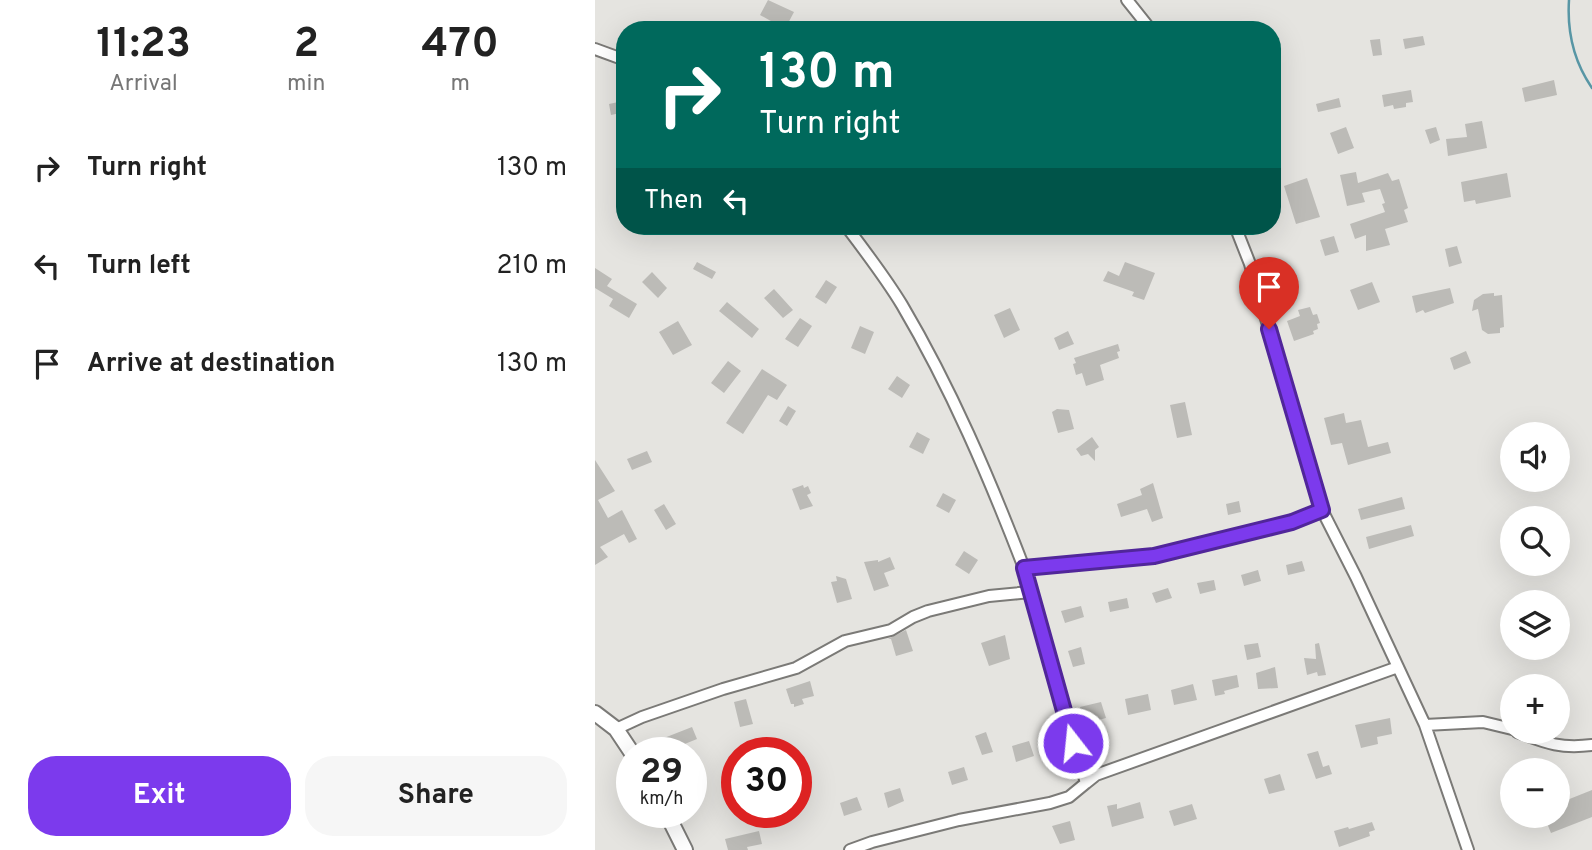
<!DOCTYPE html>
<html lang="en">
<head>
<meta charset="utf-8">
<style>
  :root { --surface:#fff; --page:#f6f6f6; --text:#222; --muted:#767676; --accent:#7c3aed }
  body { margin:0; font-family:Overpass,sans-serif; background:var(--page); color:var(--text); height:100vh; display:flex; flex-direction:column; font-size:26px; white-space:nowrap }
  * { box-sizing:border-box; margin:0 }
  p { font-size:23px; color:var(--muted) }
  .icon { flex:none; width:38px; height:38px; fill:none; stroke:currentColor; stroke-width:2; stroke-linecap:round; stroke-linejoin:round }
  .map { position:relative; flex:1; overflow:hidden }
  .drawer { display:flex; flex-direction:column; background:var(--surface); width:595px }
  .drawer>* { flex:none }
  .hud { position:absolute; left:21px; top:21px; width:665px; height:214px; border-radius:28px; box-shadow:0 7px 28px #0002; background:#00695c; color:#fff; overflow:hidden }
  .tools { position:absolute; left:905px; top:422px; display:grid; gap:14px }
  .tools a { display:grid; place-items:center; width:70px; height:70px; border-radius:50%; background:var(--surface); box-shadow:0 7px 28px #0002; font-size:35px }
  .speed { position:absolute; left:21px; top:737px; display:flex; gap:14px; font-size:35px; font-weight:700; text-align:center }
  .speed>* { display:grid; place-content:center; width:91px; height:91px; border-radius:50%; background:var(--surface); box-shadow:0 7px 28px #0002; line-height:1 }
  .speed small { font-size:18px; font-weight:400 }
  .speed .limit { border:10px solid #d22; background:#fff; color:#111 }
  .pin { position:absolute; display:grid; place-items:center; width:60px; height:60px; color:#fff; margin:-72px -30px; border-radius:50% 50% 50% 0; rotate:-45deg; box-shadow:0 0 7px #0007 }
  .pin .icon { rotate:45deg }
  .me { position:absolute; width:77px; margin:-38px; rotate:344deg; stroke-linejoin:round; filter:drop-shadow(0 0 5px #0008) }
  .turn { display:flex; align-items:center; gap:24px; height:147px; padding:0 28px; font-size:32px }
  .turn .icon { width:91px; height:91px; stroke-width:2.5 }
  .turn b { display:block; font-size:49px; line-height:60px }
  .then { display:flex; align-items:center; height:66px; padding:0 28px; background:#0003; gap:14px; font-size:26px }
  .eta { display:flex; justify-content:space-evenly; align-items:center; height:119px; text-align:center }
  .eta b { font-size:42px; font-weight:700; line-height:49px }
  .cta { display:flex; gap:14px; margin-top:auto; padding:14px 28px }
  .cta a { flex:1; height:80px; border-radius:28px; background:var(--accent); color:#fff; font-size:28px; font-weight:700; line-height:80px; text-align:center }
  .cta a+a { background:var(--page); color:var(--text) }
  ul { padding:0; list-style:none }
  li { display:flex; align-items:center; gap:21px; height:98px; padding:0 28px }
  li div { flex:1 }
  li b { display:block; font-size:26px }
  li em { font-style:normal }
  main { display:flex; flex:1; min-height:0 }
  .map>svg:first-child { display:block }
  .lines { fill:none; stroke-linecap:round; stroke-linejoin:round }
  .stream { stroke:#5896a5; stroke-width:2.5 }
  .building { fill:#bcbbb7 }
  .minor-casing { stroke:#7b7a77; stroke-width:14 }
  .tertiary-casing { stroke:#7b7a77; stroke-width:18 }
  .minor { stroke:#fff; stroke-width:10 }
  .tertiary { stroke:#fff; stroke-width:14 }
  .route-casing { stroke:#51269a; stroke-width:18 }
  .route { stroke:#7c3aed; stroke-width:12 }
</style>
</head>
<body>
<main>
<section class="drawer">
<div class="eta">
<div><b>11:23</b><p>Arrival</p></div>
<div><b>2</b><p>min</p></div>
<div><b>470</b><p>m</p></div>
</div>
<ul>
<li><svg class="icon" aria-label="right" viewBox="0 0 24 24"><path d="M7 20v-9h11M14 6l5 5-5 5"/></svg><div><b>Turn right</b></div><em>130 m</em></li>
<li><svg class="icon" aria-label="left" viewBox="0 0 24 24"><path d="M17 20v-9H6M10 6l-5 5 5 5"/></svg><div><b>Turn left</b></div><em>210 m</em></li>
<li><svg class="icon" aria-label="arrive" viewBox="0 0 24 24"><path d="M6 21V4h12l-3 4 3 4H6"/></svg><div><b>Arrive at destination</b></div><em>130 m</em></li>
</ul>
<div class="cta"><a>Exit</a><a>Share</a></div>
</section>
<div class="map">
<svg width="997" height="850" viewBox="0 0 997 850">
  <rect width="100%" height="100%" fill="#e5e4e0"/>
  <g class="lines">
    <path class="stream" d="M974,0C972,31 979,62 997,88"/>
  </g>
  <path class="building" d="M173,0L199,12L190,29L165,15Z
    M828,36L830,45L810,49L808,39Z
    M785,39L787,55L778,56L775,40Z
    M959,80L962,95L930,102L927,88Z
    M816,90L818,102L811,103V107L799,109L798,105L789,107L787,95Z
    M744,98L746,107L723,112L721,104Z
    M28,101L30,112L16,115L14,104Z
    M887,121L892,148L853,156L851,139L872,137L870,124Z
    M751,127L759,148L743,154L735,133Z
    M841,127L845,140L835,144L830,130Z
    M761,172L763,183L793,173L797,181L804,179L813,208L809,210L813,222L790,229L795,245L771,251V235L760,239L755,224L790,212L787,204L790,203L785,189L767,193L770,202L752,206L745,175Z
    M912,173L916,197L881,204L880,200L869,202L866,182Z
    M712,178L725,217L701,224L689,186Z
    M739,236L744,252L730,256L725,240Z
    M862,246L867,263L854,267L850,249Z
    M102,262L121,272L117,279L98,269Z
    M530,262L560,273L549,300L537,296L539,292L508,281L513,271L524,276Z
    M0,268L17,279L12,286L42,304L34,318L14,306L18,299L0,288Z
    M57,272L72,288L63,298L47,282Z
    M231,280L242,287L231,304L220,297Z
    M777,282L785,302L763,310L755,290Z
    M855,288L859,303L830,313L828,310L821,313L817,296Z
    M179,289L198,310L188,318L169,298Z
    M899,293V296L907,295L909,327L905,328V333L893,334L887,330L883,309L877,311L879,300L888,294Z
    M132,302L164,329L157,338L124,311Z
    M715,307L718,315L722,314L725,323L722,324L723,329L718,331L719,334L699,341L692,321L705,316L703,310Z
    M415,308L425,330L409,338L399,315Z
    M205,318L217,326L203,347L190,339Z
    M83,321L97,345L78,355L64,332Z
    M265,326L279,332L270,354L256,348Z
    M473,331L479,344L464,350L459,338Z
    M523,344L525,351L522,352L524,358L505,365L509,380L491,386L487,373L481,375L478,364L481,363L479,358Z
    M871,351L876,363L859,370L855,358Z
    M133,361L146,371L129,393L116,383Z
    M167,369L192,385L182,400L173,395L148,434L131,423Z
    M302,376L315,385L307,398L293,389Z
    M590,402L597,435L582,438L575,405Z
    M193,406L201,411L192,426L184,421Z
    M462,409L474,410L479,429L463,433L457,412Z
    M749,413L751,423L766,420L773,447L793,442L796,453L753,465L747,443L736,445L729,418Z
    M322,432L335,439L328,454L314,447Z
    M497,437L504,447L500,450V461L493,454L486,456L481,449Z
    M52,451L57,462L37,470L32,459Z
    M0,460L20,491L3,500L13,518L27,510L42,539L34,543L29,534L5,547L13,557L0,565Z
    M558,483L568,518L557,522L552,509L526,517L522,504L547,495L545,489Z
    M208,485L209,488L213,486L216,493L212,495L218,506L205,510L197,489Z
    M348,493L361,500L354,513L341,506Z
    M807,497L810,509L766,520L763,509Z
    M644,501L646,512L633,515L631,504Z
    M69,504L81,524L71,530L59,510Z
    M816,525L819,536L774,549L771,537Z
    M369,551L383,560L374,574L360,565Z
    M295,557L300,569L289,573L294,586L279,591L269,562L283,560V562Z
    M707,561L710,571L693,575L691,565Z
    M663,570L666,581L649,586L646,575Z
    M241,576L251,579L257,599L242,603L236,582L242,581Z
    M619,580L621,590L605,594L602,583Z
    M573,588L577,598L561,603L557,593Z
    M532,598L534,608L515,612L513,602Z
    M486,606L489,617L470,623L466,611Z
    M311,630L318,651L301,656L296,639H293Z
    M410,635L415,659L394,666L386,643Z
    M663,643L666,657L652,660L649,645Z
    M724,643L731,675L723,676L722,672L712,675L709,658L721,659L720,644Z
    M486,647L490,664L478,667L473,651Z
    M680,667L683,688L663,689L661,673Z
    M642,675L644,687L629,691L630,694L620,696L617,680Z
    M215,681L219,696L207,699L209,704L199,707V704H196L191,689Z
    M598,684L602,700L579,705L576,690Z
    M553,694L556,710L533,715L530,699Z
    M151,699L158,724L145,727L139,702Z
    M506,702L511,718L489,724L485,707Z
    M795,718L797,734L782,737L783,744L766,748L760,725Z
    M97,727L102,739L75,750L69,738Z
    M391,732L398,752L387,755L380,736Z
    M434,741L439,756L421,762L417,746Z
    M723,751L728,767L734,765L737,774L721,779L712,754Z
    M369,767L373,780L357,785L353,772Z
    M685,774L690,790L674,794L669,779Z
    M305,788L309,801L293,808L289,793Z
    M997,790V817L956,833L949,816H962V804Z
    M262,797L267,810L249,816L245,803Z
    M545,802L549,818L517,827L512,806L522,804V809Z
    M597,804L602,819L579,826L574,811Z
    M475,821L480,840L465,844L457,826Z
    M777,822L780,830L774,832L775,836L744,847L739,831L753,827L754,829Z
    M164,831L167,844L152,847L153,850H133L130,839Z"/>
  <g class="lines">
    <g class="minor-casing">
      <path id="minor" d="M532,0L556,30
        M0,49L30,60
        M251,226C270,251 290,277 307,305C356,388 394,477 429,568L559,556L697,521L727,510
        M640,226L655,264L727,510L761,577L830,725L873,850
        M830,725L888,722L917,729
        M21,729L47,717L128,689L201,668L250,641L296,630L318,617L333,611L394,596L435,592
        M922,732C951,743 965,749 997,745
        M491,783L501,775L803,667
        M255,850L277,842L364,820L455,803L474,797L491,783L429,568"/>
    </g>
    <g class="tertiary-casing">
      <path id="tertiary" d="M0,713L21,729L37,753
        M71,812L90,850"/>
    </g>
    <use href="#minor" class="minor"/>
    <use href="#tertiary" class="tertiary"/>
  </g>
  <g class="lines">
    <g class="route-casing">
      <path id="route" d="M478,743L429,568L559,556L697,522L727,510L674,329"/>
    </g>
    <use href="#route" class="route"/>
  </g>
</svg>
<div class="tools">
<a><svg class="icon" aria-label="sound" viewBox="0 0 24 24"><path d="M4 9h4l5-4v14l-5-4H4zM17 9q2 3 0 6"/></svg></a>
<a><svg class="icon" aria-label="search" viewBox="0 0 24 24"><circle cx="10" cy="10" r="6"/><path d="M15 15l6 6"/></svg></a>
<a><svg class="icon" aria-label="layers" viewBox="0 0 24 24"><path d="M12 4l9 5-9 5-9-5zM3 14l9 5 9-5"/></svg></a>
<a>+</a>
<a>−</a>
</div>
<div class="speed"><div>29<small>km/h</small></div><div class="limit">30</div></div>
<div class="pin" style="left:674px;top:329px;background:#d93025"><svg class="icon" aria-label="arrive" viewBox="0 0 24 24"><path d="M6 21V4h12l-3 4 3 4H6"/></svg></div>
<svg class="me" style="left:478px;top:743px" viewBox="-20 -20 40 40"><circle r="17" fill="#7c3aed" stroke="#fff" stroke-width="3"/><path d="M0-11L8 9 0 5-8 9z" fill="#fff"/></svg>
<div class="hud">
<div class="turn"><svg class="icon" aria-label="right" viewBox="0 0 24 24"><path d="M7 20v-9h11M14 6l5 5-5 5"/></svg><div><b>130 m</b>Turn right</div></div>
<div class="then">Then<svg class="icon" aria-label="left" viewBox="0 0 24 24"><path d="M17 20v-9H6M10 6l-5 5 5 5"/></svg></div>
</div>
</div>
</main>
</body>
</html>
